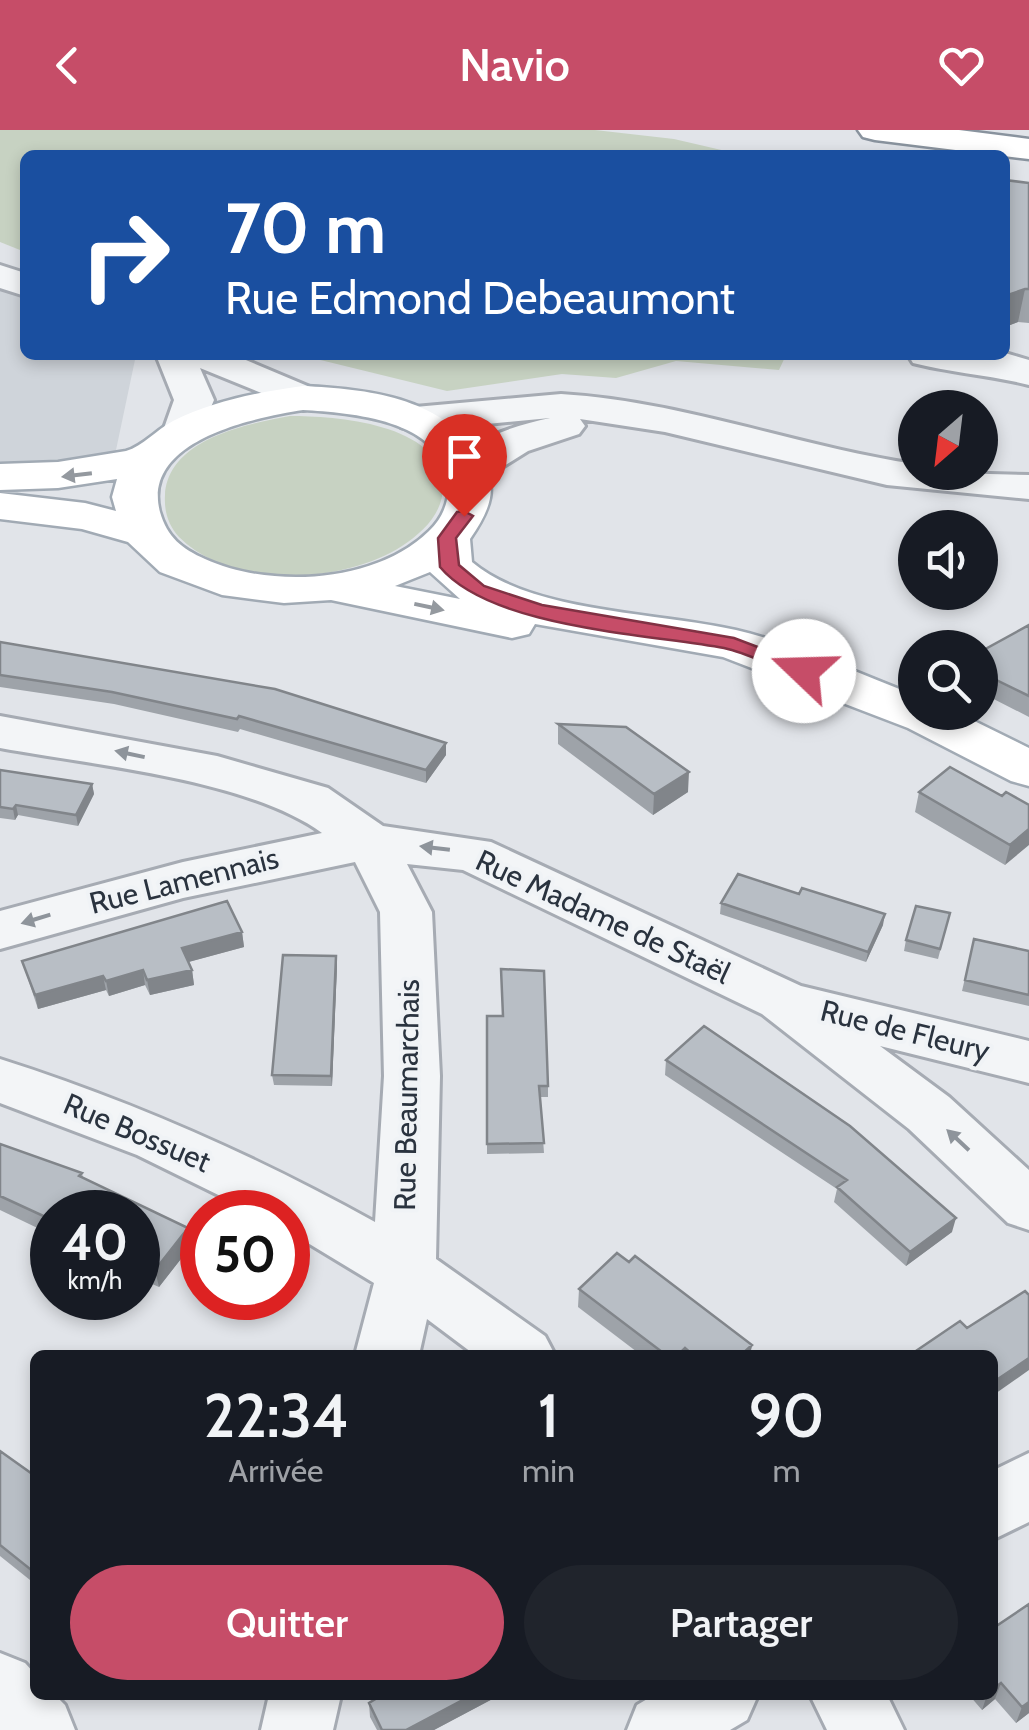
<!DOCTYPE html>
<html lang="fr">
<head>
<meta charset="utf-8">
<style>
  :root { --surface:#171b24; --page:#20242c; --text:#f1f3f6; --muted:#9ea1a6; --accent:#c64d68 }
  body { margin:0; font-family:Cabin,sans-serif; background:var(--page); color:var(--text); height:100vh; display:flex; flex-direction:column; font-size:38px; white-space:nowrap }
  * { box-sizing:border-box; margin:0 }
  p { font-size:32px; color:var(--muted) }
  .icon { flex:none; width:55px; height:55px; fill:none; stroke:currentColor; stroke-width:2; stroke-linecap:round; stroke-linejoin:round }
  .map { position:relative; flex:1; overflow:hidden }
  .side { position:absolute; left:30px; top:1220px; width:968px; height:350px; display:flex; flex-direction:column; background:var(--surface); border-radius:15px; box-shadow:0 5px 15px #0003 }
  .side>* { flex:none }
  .top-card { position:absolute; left:20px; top:20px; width:990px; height:210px; border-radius:15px; box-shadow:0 5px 15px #0003; background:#1a4fa0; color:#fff; overflow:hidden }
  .needle { width:65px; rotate:208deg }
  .tools { position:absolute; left:898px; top:260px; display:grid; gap:20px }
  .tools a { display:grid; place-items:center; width:100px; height:100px; border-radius:50%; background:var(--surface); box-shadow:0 5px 15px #0003; font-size:50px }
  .speed { position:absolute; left:30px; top:1060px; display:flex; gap:20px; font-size:50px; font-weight:700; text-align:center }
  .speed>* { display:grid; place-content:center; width:130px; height:130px; border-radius:50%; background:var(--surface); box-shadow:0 5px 15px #0003; line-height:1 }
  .speed small { font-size:25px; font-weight:400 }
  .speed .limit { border:15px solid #d22; background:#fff; color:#111 }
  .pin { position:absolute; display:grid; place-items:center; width:85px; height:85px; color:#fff; margin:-102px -42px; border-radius:50% 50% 50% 0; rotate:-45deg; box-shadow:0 0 10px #0007 }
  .pin .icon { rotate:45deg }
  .me { position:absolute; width:110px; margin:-55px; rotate:291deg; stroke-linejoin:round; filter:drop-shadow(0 0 8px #0008) }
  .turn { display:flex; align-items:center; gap:35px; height:210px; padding:0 40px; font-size:45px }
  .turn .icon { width:130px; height:130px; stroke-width:2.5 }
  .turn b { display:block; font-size:70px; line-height:85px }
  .eta { display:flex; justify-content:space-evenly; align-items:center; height:170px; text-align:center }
  .eta b { font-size:60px; font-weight:600; line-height:70px }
  .cta { display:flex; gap:20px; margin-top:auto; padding:20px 40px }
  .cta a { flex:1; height:115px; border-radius:60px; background:var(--accent); color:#fff; font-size:40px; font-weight:600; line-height:115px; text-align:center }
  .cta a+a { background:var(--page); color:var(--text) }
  header { display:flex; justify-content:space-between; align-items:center; height:130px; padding:0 40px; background:var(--accent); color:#fff; font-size:45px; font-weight:600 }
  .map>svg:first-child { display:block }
  .built { fill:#cfd4da }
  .green { fill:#c7d2c2 }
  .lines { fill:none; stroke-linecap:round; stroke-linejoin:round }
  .minor-casing { stroke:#a6abb3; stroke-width:6 }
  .major-casing { stroke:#a1aab4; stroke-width:5 }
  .highway-casing { stroke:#89939e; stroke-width:5 }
  .minor { fill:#f3f5f7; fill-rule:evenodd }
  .major { fill:#fff; fill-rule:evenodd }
  .highway { fill:#fff; fill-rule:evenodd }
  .wall { fill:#9ea3a9 }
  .shaded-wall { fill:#81858a }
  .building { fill:#b8bec5; stroke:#81858a; stroke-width:2.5 }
  .oneway { fill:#94999f }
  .oneway2 { fill:#8e949b }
  .route { fill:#c64d68; stroke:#813244; stroke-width:2.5 }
  .labels { text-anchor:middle; stroke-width:8; stroke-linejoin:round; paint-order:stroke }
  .street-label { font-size:30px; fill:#2a333f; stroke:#f0f3f6 }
</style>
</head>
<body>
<header><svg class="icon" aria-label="back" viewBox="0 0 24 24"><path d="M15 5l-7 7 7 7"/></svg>Navio<svg class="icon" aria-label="heart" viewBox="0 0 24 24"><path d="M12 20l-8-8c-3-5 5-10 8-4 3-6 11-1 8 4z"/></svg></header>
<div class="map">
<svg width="1029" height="1600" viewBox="0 0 1029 1600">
  <rect width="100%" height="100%" fill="#e1e4e9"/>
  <path class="built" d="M0,157L25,164V225H136L112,339L0,336Z"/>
  <path class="green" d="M0,0H595L674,9L743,25H25V122L0,112Z
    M300,225H786L779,240L676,231L616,248L562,244L447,261Z
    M290,286C334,286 442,293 443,356C443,384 423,402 402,416C343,454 232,460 179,407C168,395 164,381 165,365C168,309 247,294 290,286Z"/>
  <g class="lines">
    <g class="minor-casing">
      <path id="minor" d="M0,135L25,143V166L0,158Z
        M1005,223L1029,230V255C991,245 952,243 913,233L908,225Z
        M156,225H234L317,260L323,268L317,276L303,280L200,238L214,270L197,310L183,313L169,310L163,301L174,270Z
        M561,264C681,271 796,316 915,334V342L1029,345V369L887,355L665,302L580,289L585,296L579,304L528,321L483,349L468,352L453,349L447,340C469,309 514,296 550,288L415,301L401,297L395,289L401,281L415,277Z
        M0,586L217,626L328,658L383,696L491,712L801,856L1029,911V953L880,916L949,967L1029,1040V1100L1008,1093L909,999L762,884L463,740L407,734L432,782L440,946L436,1129L545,1206L555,1225H475L427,1189L419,1225H355L374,1153L288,1101V1082H253L137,1025L0,973V929C132,971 254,1025 375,1092L384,946L380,782L355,732L183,768L0,819V781L183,732L322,703C248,649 92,635 0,618Z
        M1029,1323V1392L992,1410V1341Z
        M0,1523L25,1533L35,1544V1565H55L65,1575L75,1600H0Z
        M269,1565H341L333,1600H261Z
        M654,1565H758L747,1590L730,1600H627L637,1575Z
        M810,1565H887L904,1600H827Z"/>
    </g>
    <g class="major-casing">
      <path id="major" d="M303,256C368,259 439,267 478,324C501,356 490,380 470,409L472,432C532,483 658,482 736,500C796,514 857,543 915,565V582H956L1029,618V656L1011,651L908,598L723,527L535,494L529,504L512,508L331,470L284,473L222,465L160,442L128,412L82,399L0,389V363L85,373L116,381L112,367L117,349L58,358L0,360V334L58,332L126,321C143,316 156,300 173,291C213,271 258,262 303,256ZM303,280C351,283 442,289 448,353C450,371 442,389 429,401C376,453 271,459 205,429C182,419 167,407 160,382C141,311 252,288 303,280ZM430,442L460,469L395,456Z"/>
    </g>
    <g class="highway-casing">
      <path id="highway" d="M858,0H959L1029,9V29L875,10L863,7Z"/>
    </g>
    <use href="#minor" class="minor"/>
    <use href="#major" class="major"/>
    <use href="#highway" class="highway"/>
  </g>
  <path class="wall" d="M1005,50L1029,53V193L1018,192L1005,197Z
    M1029,495V587L980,562V522Z
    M0,512L446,613V625L426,653L240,599L238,602L114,574L0,557Z
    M558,594L688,662L653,685L558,614Z
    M0,640L92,654L94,664L78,696L18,685L15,690L0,688Z
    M919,662L1002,666L1029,675L1005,735L915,682Z
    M799,764L883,795L866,832L720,784L721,773Z
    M950,783L938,829L904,821L906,810Z
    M242,802L244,817L188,832L192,840L194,855L150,865L145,855L109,866L106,860L38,879L22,831Z
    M974,809L1029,821V876L962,861Z
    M336,826L337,836L332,956L274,955L272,945Z
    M487,886L548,956V967H540L544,1023L487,1024Z
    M666,930L952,1102L906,1136L834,1072L837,1059L665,945Z
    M0,1014L82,1043L83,1048L188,1098L191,1116L159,1157L145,1151L140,1158L138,1157V1082H52V1105L0,1080Z
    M579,1159L752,1215L750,1225H641L578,1177Z
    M0,1321L35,1346V1454L0,1426Z
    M1029,1474V1583L1016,1593L995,1569L982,1580L969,1565H992Z
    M382,1565H500L434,1600H377L370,1587L369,1573Z"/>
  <path class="shaded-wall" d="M1025,159L1018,192L1005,197V166Z
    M446,613V625L426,653V640Z
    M689,642L688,662L653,685L654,664Z
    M92,654L94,664L78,696L76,685Z
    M16,675L18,685L15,690L13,679Z
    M1029,699V715L1005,735L1010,715Z
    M885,784L883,795L866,832L868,822Z
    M242,802L244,817L185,833L182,818Z
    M336,826L337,836L332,956L331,946Z
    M143,840L145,855L109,866L106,851Z
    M192,840L194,855L150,865L147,850Z
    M103,846L106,860L38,879L35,865Z
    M956,1088L952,1102L906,1136L910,1122Z
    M188,1098L191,1116L159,1157L155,1140Z
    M141,1134L145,1151L140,1158L138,1139Z
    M752,1215L750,1225H741Z
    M1029,1228V1240L992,1266V1253Z
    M1001,1553L995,1569L982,1580L987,1565H992V1560Z
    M472,1565H500L434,1600H406Z
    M1029,1572V1583L1016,1593L1022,1577Z"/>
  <path class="building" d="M1005,50L1029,53V159H1025L1005,166Z
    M1029,495V566L980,542V522Z
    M0,512L275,559L446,613L426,640L239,586L237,589L112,562L0,545Z
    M558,594L626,597L689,642L654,664Z
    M950,637L1002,666L1006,662L1029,675V699L1010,715L919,662Z
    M0,640L92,654L76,685L16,675L13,679L0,677Z
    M738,744L799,764L802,758L885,784L868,822L721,773Z
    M227,771L242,802L182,818L192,840L147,850L143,840L106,851L103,846L35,865L22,831Z
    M916,776L950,783L940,819L906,810Z
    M974,809L1029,821V865L965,850Z
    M283,825L336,826L331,946L272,945Z
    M501,839L544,841L548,956H539L544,1013L487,1014V886H503Z
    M704,896L850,996L956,1088L910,1122L837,1057L847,1050L666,930Z
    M0,1014L82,1043L79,1046L188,1098L155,1140L141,1134L138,1139V1082H52V1090L0,1066Z
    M617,1123L629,1132L635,1126L752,1215L741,1225H693L685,1218L678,1225H666L579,1159Z
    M1025,1161L1029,1165V1228L992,1253V1225H910L960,1191L967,1198Z
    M0,1321L35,1346V1443L0,1415Z
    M1029,1474V1572L1022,1577L1001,1553L992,1560V1499Z
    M382,1565H472L406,1600H382L369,1573Z"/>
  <defs><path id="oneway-solid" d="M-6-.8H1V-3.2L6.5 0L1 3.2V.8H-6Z" transform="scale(2.5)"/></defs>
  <g class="oneway">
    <use href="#oneway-solid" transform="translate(77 345) rotate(173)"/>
    <use href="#oneway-solid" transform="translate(429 477) rotate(12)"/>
  </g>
  <g class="oneway2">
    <use href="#oneway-solid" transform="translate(130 624) rotate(-168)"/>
    <use href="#oneway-solid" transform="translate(435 718) rotate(-173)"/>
    <use href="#oneway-solid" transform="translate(36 789) rotate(163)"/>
    <use href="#oneway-solid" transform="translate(958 1010) rotate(-137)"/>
  </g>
  <path class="route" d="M464,381L473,386L456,408L459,435L484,456L542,475L734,508L811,537L814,541L804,547C777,540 752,524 724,518C648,504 491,498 440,437L438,408L457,382Z"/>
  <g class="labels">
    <g class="street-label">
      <text transform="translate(184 751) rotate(-14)" y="10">Rue Lamennais</text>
      <text transform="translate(603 787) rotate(25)" y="10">Rue Madame de Staël</text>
      <text transform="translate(905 901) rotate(14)" y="10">Rue de Fleury</text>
      <text transform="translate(407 965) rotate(-89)" y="10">Rue Beaumarchais</text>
      <text transform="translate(137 1003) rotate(23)" y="10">Rue Bossuet</text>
    </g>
  </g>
</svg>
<div class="tools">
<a><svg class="needle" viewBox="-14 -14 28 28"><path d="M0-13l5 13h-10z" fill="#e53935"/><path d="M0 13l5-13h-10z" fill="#9ea1a6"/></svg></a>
<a><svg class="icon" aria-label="sound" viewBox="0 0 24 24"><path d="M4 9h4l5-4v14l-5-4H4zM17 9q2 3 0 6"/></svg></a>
<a><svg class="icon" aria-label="search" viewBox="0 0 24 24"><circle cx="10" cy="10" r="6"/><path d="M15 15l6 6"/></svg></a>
</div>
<div class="speed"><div>40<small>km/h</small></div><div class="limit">50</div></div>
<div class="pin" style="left:464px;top:386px;background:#d93025"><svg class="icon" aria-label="arrive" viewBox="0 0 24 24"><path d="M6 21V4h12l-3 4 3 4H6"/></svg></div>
<svg class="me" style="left:804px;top:541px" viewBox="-20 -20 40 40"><circle r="19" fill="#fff"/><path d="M0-13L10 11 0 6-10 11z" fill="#c64d68"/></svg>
<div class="top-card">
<div class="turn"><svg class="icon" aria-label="right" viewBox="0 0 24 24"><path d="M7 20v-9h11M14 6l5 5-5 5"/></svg><div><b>70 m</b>Rue Edmond Debeaumont</div></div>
</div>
<section class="side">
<div class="eta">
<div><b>22:34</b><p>Arrivée</p></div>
<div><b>1</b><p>min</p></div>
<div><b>90</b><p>m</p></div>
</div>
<div class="cta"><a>Quitter</a><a>Partager</a></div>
</section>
</div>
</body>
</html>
